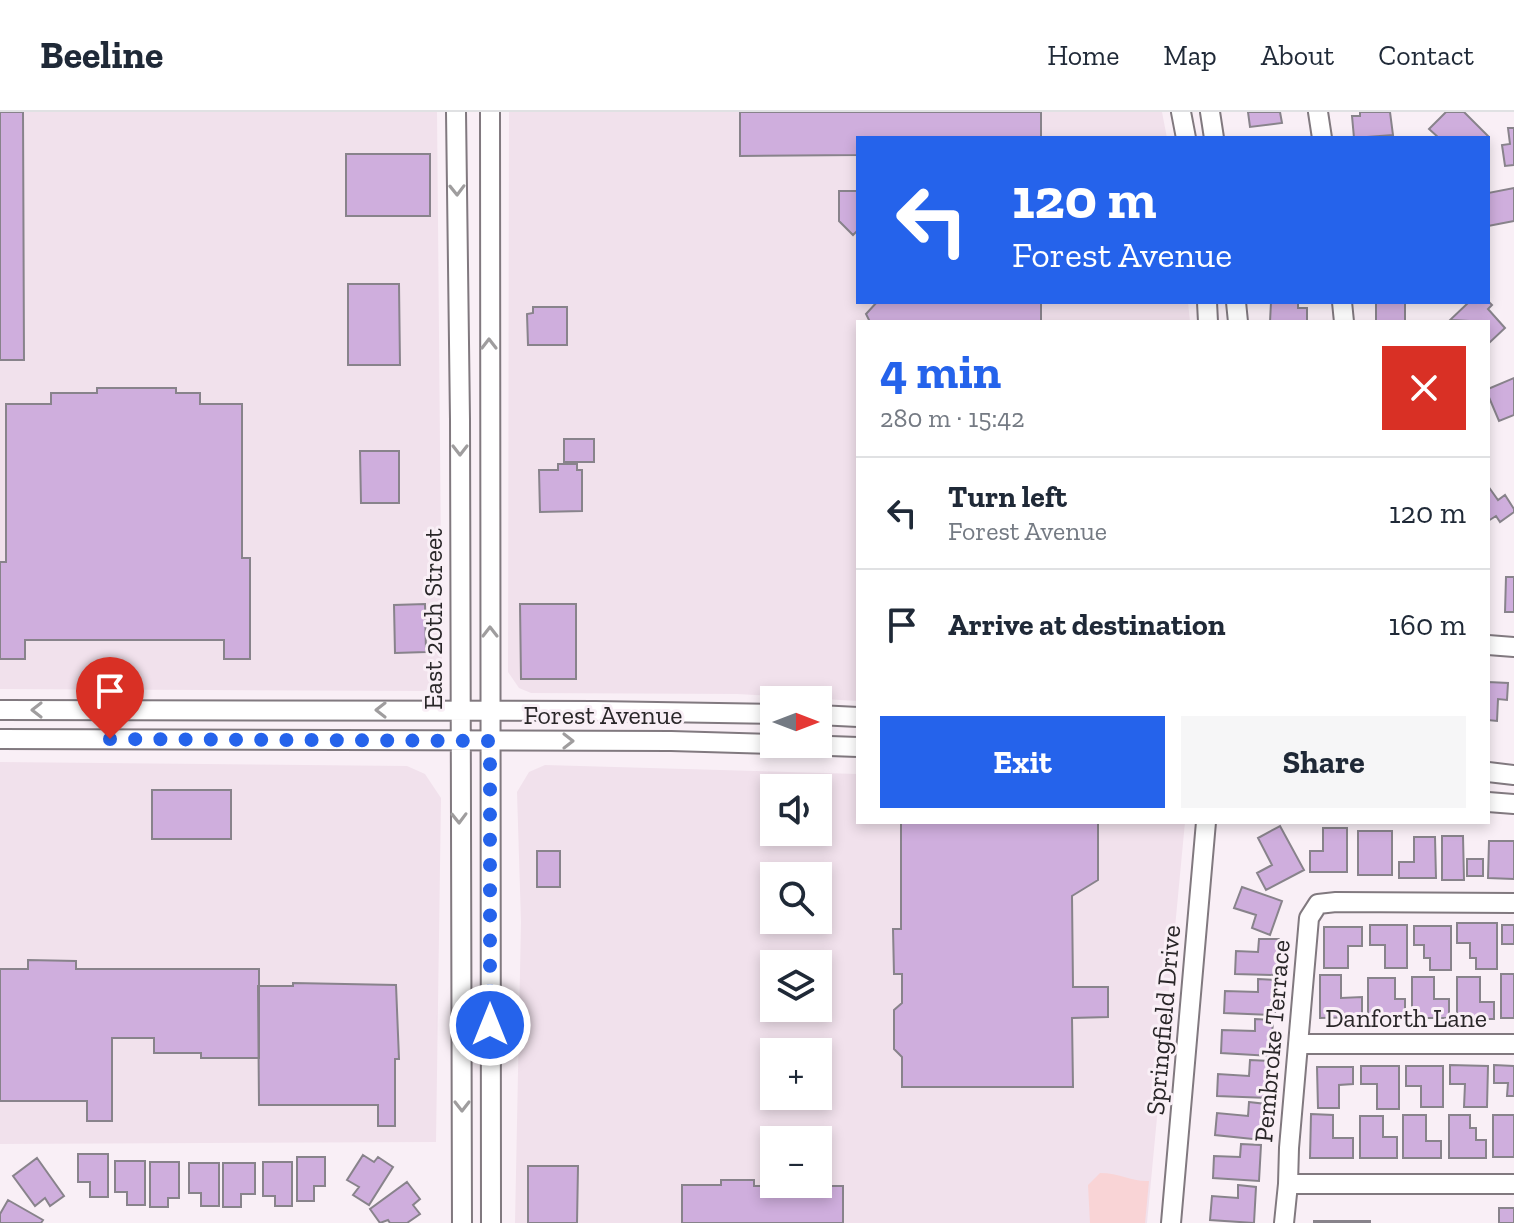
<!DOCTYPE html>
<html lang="en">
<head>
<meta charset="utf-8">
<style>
  :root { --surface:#fff; --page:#f6f6f7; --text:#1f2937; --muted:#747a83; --line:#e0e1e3; --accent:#2563eb }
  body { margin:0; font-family:"Zilla Slab",serif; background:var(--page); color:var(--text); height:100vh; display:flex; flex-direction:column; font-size:30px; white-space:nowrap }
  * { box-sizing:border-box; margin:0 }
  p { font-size:26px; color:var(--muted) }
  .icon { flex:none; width:44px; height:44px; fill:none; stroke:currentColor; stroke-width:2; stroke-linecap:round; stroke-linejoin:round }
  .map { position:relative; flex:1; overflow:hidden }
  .panel { position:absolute; left:856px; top:208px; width:634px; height:504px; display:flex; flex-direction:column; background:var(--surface); border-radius:0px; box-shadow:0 4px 12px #0003 }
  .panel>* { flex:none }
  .hud { position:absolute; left:856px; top:24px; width:634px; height:168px; border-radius:0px; box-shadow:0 4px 12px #0003; background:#2563eb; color:#fff; overflow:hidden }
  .needle { width:52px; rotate:90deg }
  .tools { position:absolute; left:760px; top:574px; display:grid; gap:16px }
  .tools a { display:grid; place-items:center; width:72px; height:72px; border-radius:0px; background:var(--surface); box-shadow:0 4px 12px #0003; font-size:40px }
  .pin { position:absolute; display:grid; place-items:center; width:68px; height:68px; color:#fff; margin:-82px -34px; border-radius:50% 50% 50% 0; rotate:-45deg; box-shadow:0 0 8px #0007 }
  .pin .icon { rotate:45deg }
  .me { position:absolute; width:88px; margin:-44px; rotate:0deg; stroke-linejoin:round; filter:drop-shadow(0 0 6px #0008) }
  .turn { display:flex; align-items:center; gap:28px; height:168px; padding:0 24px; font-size:36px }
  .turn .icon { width:104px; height:104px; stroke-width:2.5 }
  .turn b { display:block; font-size:56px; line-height:68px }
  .round { display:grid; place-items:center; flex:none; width:84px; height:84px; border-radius:0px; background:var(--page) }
  .headline { display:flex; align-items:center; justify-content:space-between; height:136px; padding:0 24px }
  h1 { font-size:48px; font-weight:800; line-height:60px; color:var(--accent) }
  .cta { display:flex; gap:16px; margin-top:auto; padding:16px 24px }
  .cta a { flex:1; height:92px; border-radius:0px; background:var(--accent); color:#fff; font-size:32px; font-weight:800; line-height:92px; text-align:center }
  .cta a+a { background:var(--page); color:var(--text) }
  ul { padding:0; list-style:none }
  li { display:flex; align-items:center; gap:24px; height:112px; padding:0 24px; border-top:2px solid var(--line) }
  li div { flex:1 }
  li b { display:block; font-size:30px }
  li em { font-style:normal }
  header { display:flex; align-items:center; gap:48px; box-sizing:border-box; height:112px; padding:0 40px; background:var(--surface); border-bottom:2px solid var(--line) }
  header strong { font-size:38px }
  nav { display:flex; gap:44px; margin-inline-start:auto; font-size:28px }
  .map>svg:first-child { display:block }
  .built { fill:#f1e1ec; fill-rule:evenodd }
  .green { fill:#f9d4d6 }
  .building { fill:#cfaedd; stroke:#88838b; stroke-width:2 }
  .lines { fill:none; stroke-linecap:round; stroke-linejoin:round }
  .minor-casing { stroke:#81797f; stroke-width:22 }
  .minor { stroke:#fff; stroke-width:18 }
  .oneway { stroke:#9f9d9e }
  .route { stroke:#2563eb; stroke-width:14; stroke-dasharray:0 25.2 }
  .labels { text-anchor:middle; stroke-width:6; stroke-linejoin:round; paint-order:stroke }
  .street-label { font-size:26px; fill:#292628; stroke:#f9eff6 }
</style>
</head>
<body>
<header>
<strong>Beeline</strong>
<nav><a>Home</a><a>Map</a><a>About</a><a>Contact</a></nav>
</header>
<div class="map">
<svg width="1514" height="1111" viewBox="0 0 1514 1111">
  <rect width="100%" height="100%" fill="#f9eff6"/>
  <path class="built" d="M0,0H437L442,555L438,571L424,579L0,577Z
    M509,0H1162L1167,26H858V190H1188L1190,210H858V589L737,582L531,581L519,576L508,560Z
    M0,650L407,654L425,662L441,686L436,1030L0,1032Z
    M545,653L858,662V710H1185L1147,1111H515L521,810L517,680L529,660ZM774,676H818V720H774ZM774,764H818V808H774ZM774,852H818V896H774ZM774,940H818V984H774ZM774,1028H818V1072H774Z"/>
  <path class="green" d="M1100,1061C1120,1061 1132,1070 1149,1069L1145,1111H1090L1088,1073Z"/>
  <path class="building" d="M0,0H23L24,248H0Z
    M740,0H1041V26H858V43L740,44Z
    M1248,0H1280L1282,11L1250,15Z
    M1360,0H1390L1393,23L1354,26L1352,4H1360Z
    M1446,0H1464L1488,24L1486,26H1439L1429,17Z
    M1508,16H1514V53L1505,54L1502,33L1510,32Z
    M346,42H430V104H346Z
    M1514,76V109L1488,114V81Z
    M839,79H858V118L853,123L839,109Z
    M348,172H399L400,253H348Z
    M1488,189L1492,193L1488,197L1505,216L1488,232V210L1450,208L1469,190Z
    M877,190H1041V210H870L866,202Z
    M1271,190H1298V196H1307V210H1270Z
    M1376,190H1405V210H1376Z
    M533,195H567V233H528L527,202L533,201Z
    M1514,266V303L1499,309L1488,283V277Z
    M97,276H176V281H200V292H242V446H250V547H224V528H25V547H0V450H6V292H51V281H97Z
    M564,327H594V350H564Z
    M360,339H399V391H361Z
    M558,352H577V358H582V399L540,400L539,358H558Z
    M1488,374L1498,388L1505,383L1514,397V400L1500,410L1496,404L1488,409Z
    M1506,465H1514V500H1505Z
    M425,492L426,540L395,541L394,493Z
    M520,492H576V567H521Z
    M1488,570L1508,571L1507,588L1498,587L1497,609L1488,608Z
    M152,678H231V727H152Z
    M901,710H1098V768L1072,784L1073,875H1108V905L1072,906L1073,975H902V945L894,937V898L902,891V862H894L893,817H901Z
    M1280,714L1304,758L1266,778L1257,761L1272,753L1258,726Z
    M1323,716H1347V760H1310V739H1323Z
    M1358,719H1392V763H1358Z
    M1442,724H1463L1464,768H1442Z
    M1414,725H1435L1436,766H1399V750H1414Z
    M1489,729H1514V767L1488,766Z
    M537,739H560V775H537Z
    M1467,747H1483V764H1467Z
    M1242,775L1282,789L1270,823L1252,816L1256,803L1234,796Z
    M1457,811H1497V857H1476V846H1470V831H1457Z
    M1370,813H1407V856H1385V833H1370Z
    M1502,813H1514V832H1502Z
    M1414,814H1451V858H1430V846H1424V833H1414Z
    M1324,815H1362V834H1348V856H1324Z
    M1259,827H1279L1277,863L1235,862L1236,839L1258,840Z
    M28,848L76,849V857H259V946H201V941H154V926H112V1009H87V989H0V857H28Z
    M1501,862H1514V906H1501Z
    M1320,863H1341V886L1362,885V905L1320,906Z
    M1412,865H1434V887H1449V906H1412Z
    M1457,865H1480V890H1494V907H1457Z
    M1368,866H1395V887H1405V906H1368Z
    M1258,867L1276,868L1275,903L1224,901L1225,879L1258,880Z
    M293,871L396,873L399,947H395V1014H378V993H259L258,874H293Z
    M1255,907L1273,908L1271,944L1221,941L1222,918L1255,919Z
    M1250,948L1270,949L1268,986L1217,984L1218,962L1249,964Z
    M1450,953L1488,954L1487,995H1464L1465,972H1450Z
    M1494,953L1514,954V984H1507L1508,971H1494Z
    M1361,954H1399V997H1377V972H1361Z
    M1406,954H1443V995H1421V974H1406Z
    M1317,955H1353V972L1339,973V996H1318Z
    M1249,990L1266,992L1262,1028L1215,1023L1217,1001L1248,1004Z
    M1311,1002L1333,1003V1026H1353V1046H1310Z
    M1403,1003H1426V1029H1441V1046H1403Z
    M1449,1003H1470V1016H1476V1028H1486V1046H1449Z
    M1493,1003H1514V1045H1493Z
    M1360,1004H1383V1025H1397V1046H1360Z
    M1241,1032L1261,1033L1259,1069L1213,1066L1214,1044L1240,1045Z
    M78,1042H108V1085H90V1070H78Z
    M363,1043L374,1050L378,1045L393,1055L369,1093L353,1083L359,1075L347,1068Z
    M297,1045H325V1074H314V1089H297Z
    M37,1046L64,1084L50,1094L45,1086L35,1094L13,1064Z
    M115,1049H145V1093H127V1080H115Z
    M150,1050H179V1086H168V1095H150Z
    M263,1050H292V1094H275V1084H263Z
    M189,1051H219V1094H201V1081H189Z
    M223,1051H255V1082H241V1095H223Z
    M528,1054H578L577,1111H528Z
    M721,1068H754V1074H843V1111H682V1073H721Z
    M407,1070L420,1087L413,1093L420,1102L407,1111H390L388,1108L380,1111L370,1097Z
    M1238,1073L1256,1075L1254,1111L1210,1108L1212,1084L1238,1086Z
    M8,1088L43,1108L41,1111H0V1102Z
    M1499,1096H1514V1111H1499Z
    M1314,1109H1370V1111H1314Z"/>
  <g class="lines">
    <g class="minor-casing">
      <path id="minor" d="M456,0L460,307L462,1111
        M490,0L491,1111
        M1181,0L1186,26
        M1210,0L1214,26
        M1318,0L1322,26
        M1207,190L1208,210
        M1236,190L1238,210
        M1342,190L1344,210
        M1488,533L1514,535
        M0,598L596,599L774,602
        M818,603L858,605
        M0,627L671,629L774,632
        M774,632L858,635
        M1488,660L1514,663
        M1488,690L1514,692
        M1298,932H1514
        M1288,1072L1289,1036L1309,806L1318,792L1336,790L1514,791
        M1171,1111L1206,710
        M1284,1111L1288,1072H1514"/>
    </g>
    <use href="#minor" class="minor"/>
  </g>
  <defs><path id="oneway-chevron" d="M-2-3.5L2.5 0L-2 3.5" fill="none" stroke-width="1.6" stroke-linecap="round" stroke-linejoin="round" transform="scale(2)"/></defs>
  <g class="oneway">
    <use href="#oneway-chevron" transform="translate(457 78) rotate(89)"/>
    <use href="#oneway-chevron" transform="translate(489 232) rotate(-90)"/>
    <use href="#oneway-chevron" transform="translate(460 338) rotate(90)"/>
    <use href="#oneway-chevron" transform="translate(490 520) rotate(-90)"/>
    <use href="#oneway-chevron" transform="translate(37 598) rotate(-180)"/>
    <use href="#oneway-chevron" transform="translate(381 598) rotate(-180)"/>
    <use href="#oneway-chevron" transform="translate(568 629)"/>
    <use href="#oneway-chevron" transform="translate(459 706) rotate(89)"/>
    <use href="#oneway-chevron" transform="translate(462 994) rotate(90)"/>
  </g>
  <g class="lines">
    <path class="route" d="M110,627L490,629V913"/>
  </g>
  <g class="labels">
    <g class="street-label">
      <text transform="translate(433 507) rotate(-90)" y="9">East 20th Street</text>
      <text x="603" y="612">Forest Avenue</text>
      <text x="1406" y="915">Danforth Lane</text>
      <text transform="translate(1163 908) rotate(-85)" y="9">Springfield Drive</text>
      <text transform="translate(1272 929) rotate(-85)" y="9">Pembroke Terrace</text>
    </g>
  </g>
</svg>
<div class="tools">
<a><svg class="needle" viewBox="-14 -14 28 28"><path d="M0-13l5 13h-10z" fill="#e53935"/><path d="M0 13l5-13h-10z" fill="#747a83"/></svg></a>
<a><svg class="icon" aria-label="sound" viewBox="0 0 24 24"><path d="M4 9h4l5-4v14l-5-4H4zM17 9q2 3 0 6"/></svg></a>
<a><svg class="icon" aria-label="search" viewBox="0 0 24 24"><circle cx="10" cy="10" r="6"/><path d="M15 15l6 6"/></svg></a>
<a><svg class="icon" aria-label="layers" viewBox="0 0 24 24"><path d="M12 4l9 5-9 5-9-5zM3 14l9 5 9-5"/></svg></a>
<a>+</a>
<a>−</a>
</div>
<div class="pin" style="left:110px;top:627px;background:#d93025"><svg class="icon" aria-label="arrive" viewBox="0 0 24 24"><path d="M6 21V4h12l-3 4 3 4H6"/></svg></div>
<svg class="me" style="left:490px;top:913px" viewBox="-20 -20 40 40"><circle r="17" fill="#2563eb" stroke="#fff" stroke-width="3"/><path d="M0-11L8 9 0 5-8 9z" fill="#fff"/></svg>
<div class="hud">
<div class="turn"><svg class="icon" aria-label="left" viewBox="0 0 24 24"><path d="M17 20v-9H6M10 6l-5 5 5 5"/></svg><div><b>120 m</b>Forest Avenue</div></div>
</div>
<section class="panel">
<div class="headline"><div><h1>4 min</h1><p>280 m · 15:42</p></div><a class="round" style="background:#d93025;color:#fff"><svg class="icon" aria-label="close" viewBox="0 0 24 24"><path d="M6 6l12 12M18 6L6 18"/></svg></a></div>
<ul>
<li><svg class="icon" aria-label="left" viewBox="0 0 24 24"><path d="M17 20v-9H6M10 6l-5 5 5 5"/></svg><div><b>Turn left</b><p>Forest Avenue</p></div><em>120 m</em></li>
<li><svg class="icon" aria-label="arrive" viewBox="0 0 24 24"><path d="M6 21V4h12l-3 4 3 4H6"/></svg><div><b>Arrive at destination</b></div><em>160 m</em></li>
</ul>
<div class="cta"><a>Exit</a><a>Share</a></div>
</section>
</div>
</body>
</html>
